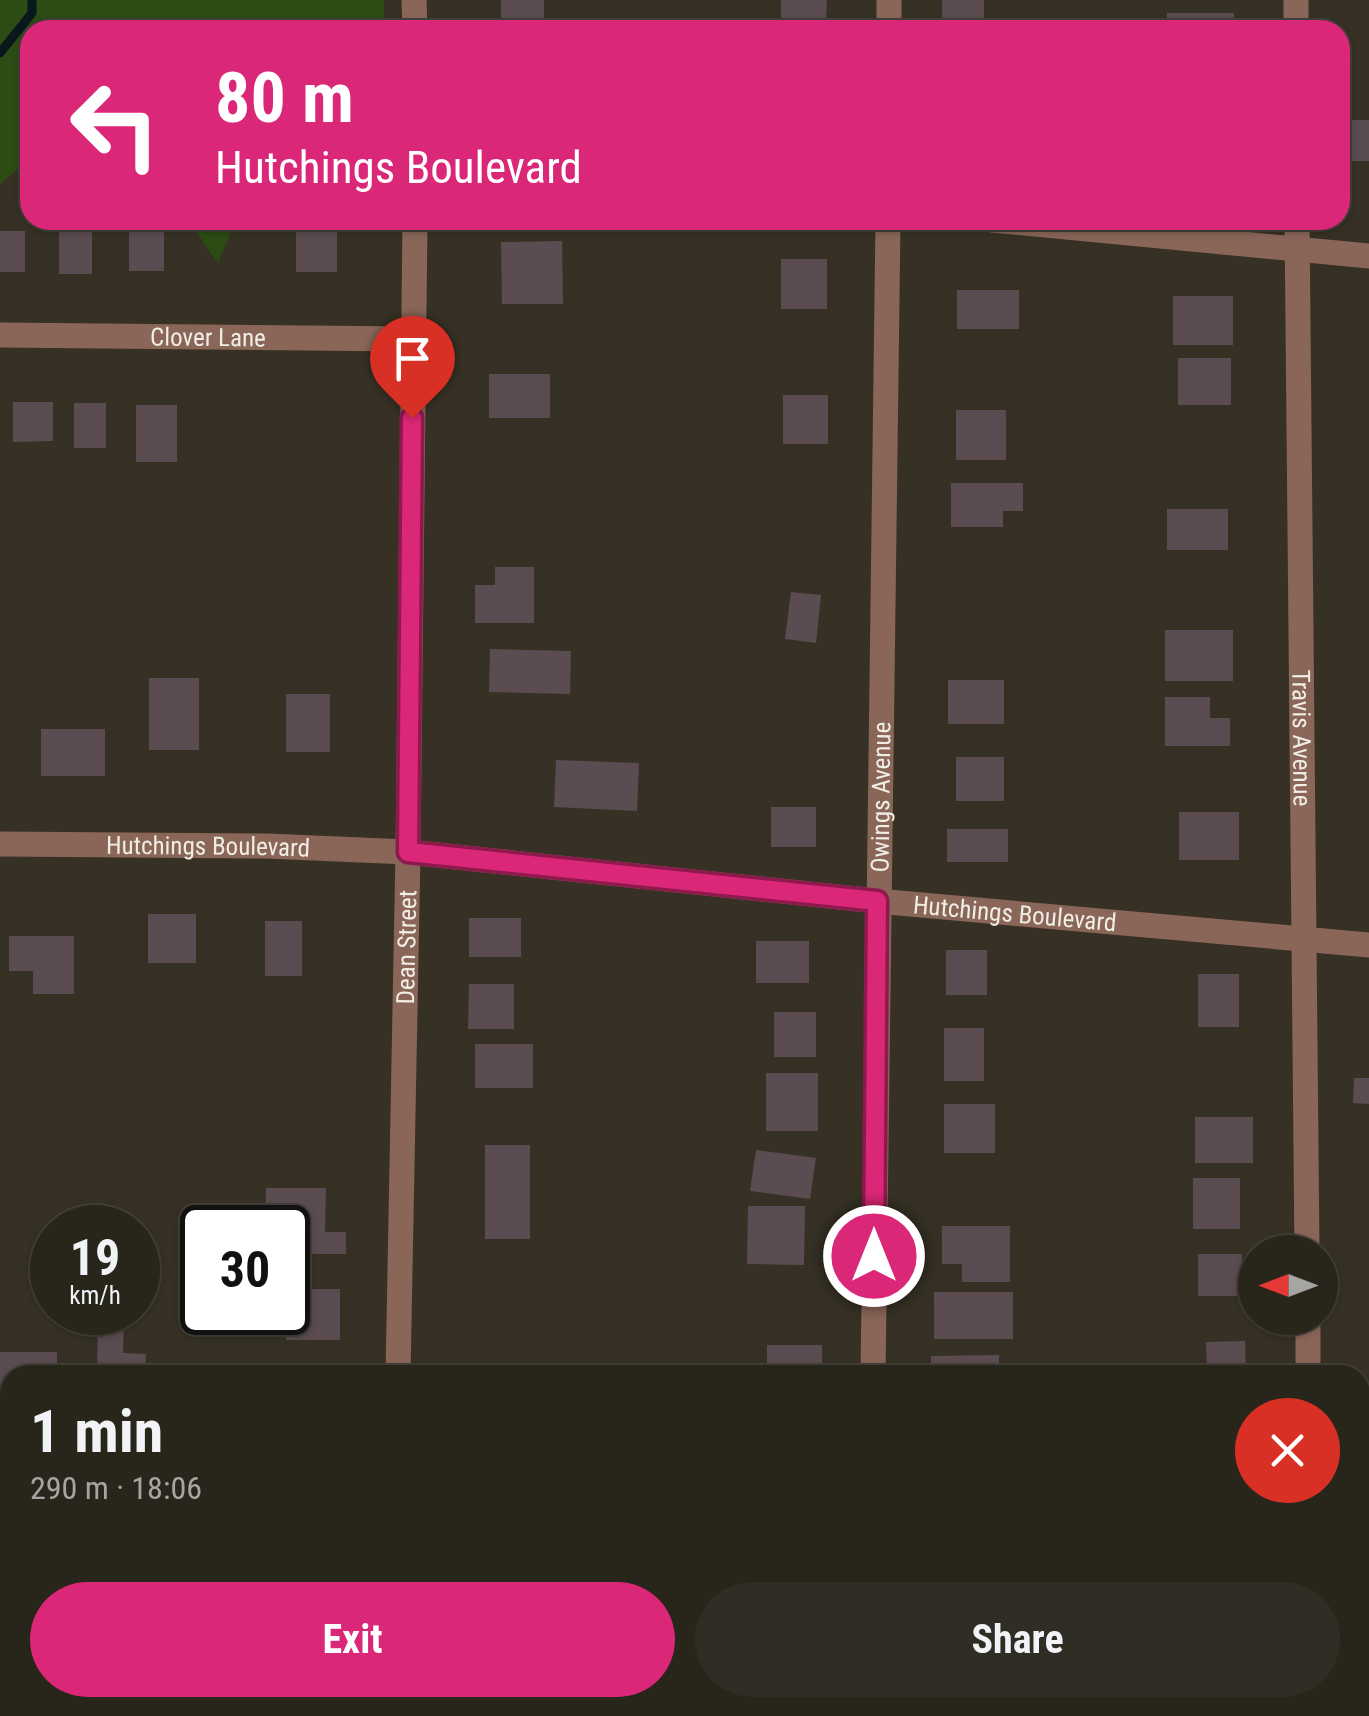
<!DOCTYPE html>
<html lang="en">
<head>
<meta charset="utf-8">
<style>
  :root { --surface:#28251b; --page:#302d24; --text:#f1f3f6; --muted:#a5a5a3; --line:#44423a; --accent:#db2777 }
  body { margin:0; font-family:"Roboto Condensed",sans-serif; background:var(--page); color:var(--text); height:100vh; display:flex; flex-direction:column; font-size:38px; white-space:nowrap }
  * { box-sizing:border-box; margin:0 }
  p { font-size:32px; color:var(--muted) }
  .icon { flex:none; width:55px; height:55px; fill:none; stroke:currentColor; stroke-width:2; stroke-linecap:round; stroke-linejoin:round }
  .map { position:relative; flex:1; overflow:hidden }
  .details { position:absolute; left:0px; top:1365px; width:1370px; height:352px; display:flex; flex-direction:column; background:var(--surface); border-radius:30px 30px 0 0; box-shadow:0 2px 8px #0004,0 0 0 2px var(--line) }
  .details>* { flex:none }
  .guide { position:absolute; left:20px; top:20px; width:1330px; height:210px; border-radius:30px; box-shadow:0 2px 8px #0004,0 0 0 2px var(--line); background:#db2777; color:#fff; overflow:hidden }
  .needle { width:65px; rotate:270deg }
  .controls { position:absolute; left:1238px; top:1235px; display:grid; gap:20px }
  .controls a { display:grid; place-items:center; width:100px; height:100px; border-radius:50%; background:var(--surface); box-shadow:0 2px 8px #0004,0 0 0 2px var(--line); font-size:50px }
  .speed { position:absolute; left:30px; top:1205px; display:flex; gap:20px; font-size:50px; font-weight:700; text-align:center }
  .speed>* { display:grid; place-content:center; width:130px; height:130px; border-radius:50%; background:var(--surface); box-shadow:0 2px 8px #0004,0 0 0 2px var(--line); line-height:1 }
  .speed small { font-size:25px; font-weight:400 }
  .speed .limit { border:5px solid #111; border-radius:15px; background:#fff; color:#111 }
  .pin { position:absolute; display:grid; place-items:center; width:85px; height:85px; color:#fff; margin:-102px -42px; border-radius:50% 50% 50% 0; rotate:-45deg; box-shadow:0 0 10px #0007 }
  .pin .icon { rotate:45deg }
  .me { position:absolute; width:110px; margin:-55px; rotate:0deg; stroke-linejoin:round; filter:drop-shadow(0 0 8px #0008) }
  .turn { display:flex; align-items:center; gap:35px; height:210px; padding:0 30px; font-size:45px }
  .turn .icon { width:130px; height:130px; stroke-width:2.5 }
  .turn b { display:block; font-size:70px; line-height:85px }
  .round { display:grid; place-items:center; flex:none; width:105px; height:105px; border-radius:52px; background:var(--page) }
  .overview { display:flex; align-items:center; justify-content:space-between; height:170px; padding:0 30px }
  h1 { font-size:60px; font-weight:700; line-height:75px }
  .cta { display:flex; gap:20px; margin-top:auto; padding:20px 30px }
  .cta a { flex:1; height:115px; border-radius:60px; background:var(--accent); color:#fff; font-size:40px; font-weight:700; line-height:115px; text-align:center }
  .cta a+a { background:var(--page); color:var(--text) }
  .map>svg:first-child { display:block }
  .green { fill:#2d4c14 }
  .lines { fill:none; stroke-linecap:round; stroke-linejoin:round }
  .stream { stroke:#09181d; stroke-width:9 }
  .building { fill:#5b4c51 }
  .minor { stroke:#8a6659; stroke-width:25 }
  .route-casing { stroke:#8e194d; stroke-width:25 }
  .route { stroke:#db2777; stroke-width:18 }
  .labels { text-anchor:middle; stroke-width:8; stroke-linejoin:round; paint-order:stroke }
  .street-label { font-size:25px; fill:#f0ede5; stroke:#2c271b }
</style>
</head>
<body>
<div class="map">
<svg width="1369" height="1716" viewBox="0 0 1369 1716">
  <rect width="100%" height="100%" fill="#363124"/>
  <path class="green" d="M0,0H384V30H30V175L18,169L0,184Z
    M188,220H236L218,263Z"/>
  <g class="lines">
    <path class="stream" d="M0,53L32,13V0"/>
  </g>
  <path class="building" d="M501,0H544V30H501Z
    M781,0H827L826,23L781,21Z
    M942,0H984V30H942Z
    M1167,13H1234V30H1167Z
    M1349,120H1369V161H1349Z
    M274,220H337V272H296V231H274Z
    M129,221H164V271H129Z
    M59,229H92V274H59Z
    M0,231H25V272H0Z
    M562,241L563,304H502L501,242Z
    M781,259H827V309H781Z
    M957,290H1019V329H957Z
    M1173,296H1233V345H1173Z
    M1178,358H1231V405H1178Z
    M489,374H550V418H489Z
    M783,395H828V444H783Z
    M13,402H53V441L13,442Z
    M74,403H106V448H74Z
    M136,405H177V462H136Z
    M956,410H1006V460H956Z
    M951,483H1023V511H1003V527H951Z
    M1167,509H1228V550H1167Z
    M495,567H534V623H475V585H495Z
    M791,592L821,595L816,643L785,639Z
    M1165,630H1233V681H1165Z
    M490,649L571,651L570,694L489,692Z
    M149,678H199V750H149Z
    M948,680H1004V724H948Z
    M286,694H330V752H286Z
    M1165,697H1210V718H1230V746H1165Z
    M41,729H105V776H41Z
    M956,757H1004V801H956Z
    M556,760L639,763L637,811L554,807Z
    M771,807H816V847H771Z
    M1179,812H1239V860H1179Z
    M947,829H1008V862H947Z
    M148,914H196V963H148Z
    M469,918H521V957H469Z
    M265,921H302V976H265Z
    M9,936H74V994H33V971H9Z
    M756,941H809V983H756Z
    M946,950H987V995H946Z
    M1198,974H1239V1027H1198Z
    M469,984H514V1029H468Z
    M774,1012H816V1057H774Z
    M944,1028H984V1081H944Z
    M475,1044H533V1088H475Z
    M766,1073H818V1131H766Z
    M1354,1078H1369V1104L1353,1103Z
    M944,1104H995V1153H944Z
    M1195,1117H1253V1163H1195Z
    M485,1145H530V1239H485Z
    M756,1150L816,1158L810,1199L750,1191Z
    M1193,1178H1240V1229H1193Z
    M266,1188H326L325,1232H346V1254H288V1228H265Z
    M748,1206H805L804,1265L747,1264Z
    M942,1226H1010V1282H962V1264H942Z
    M1198,1254H1242V1296H1198Z
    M288,1289H340V1340H286Z
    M934,1292H1013V1339H934Z
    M98,1317L124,1318L123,1353L146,1354L145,1375H97Z
    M1245,1341L1246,1375H1207L1206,1342Z
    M767,1345H822V1375H767Z
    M0,1352H57V1375H10V1405H0Z
    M999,1355V1375H931V1356Z
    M91,1708H121V1716H91Z
    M308,1708H347V1716H308Z
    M917,1708H1030V1716H917Z
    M1184,1708H1246V1716H1184Z"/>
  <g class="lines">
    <g class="minor">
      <path d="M414,0L415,30"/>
      <path d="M1296,0V30"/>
      <path d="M889,30V0"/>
      <path d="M992,220L1369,256"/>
      <path id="s1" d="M1297,220L1307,1252"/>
      <path id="s2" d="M0,335L413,339"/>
      <path id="s3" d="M0,844L267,846L408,852L877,901L1369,945"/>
      <path d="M1308,1318V1375"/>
      <path id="s4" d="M398,1375L408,852L415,220"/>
      <path id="s5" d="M873,1375L888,220"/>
      <path d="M0,1506L10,1507"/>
      <path d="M1360,1625H1369"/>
      <path d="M1311,1708V1716"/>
      <path d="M394,1716V1708"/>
      <path d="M870,1716V1708"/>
    </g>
  </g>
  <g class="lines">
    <g class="route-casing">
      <path id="route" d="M412,418L408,852L877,901L874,1256"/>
    </g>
    <use href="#route" class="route"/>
  </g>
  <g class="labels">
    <g class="street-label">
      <text dy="9" stroke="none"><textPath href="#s2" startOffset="208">Clover Lane</textPath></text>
      <text dy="9" stroke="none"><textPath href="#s1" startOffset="518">Travis Avenue</textPath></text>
      <text dy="9" stroke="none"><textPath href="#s5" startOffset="578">Owings Avenue</textPath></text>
      <text dy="9" stroke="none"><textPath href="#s3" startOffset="208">Hutchings Boulevard</textPath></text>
      <text dy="9" stroke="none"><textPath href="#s3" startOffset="1018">Hutchings Boulevard</textPath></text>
      <text dy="9" stroke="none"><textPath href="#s4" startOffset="428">Dean Street</textPath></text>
    </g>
  </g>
</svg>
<div class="controls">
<a><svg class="needle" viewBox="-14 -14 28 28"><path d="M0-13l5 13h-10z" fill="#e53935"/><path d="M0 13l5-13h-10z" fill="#a5a5a3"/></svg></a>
</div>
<div class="speed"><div>19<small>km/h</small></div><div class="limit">30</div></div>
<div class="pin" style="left:412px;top:418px;background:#d93025"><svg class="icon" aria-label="arrive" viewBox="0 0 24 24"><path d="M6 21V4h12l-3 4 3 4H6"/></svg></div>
<svg class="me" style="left:874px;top:1256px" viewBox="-20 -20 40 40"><circle r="17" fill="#db2777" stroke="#fff" stroke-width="3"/><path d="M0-11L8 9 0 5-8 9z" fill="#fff"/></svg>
<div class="guide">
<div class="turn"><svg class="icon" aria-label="left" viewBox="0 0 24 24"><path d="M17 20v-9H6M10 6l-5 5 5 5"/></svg><div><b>80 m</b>Hutchings Boulevard</div></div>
</div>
<section class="details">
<div class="overview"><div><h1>1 min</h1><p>290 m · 18:06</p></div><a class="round" style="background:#d93025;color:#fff"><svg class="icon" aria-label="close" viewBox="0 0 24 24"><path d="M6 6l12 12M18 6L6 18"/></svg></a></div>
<div class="cta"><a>Exit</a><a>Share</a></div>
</section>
</div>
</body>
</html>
